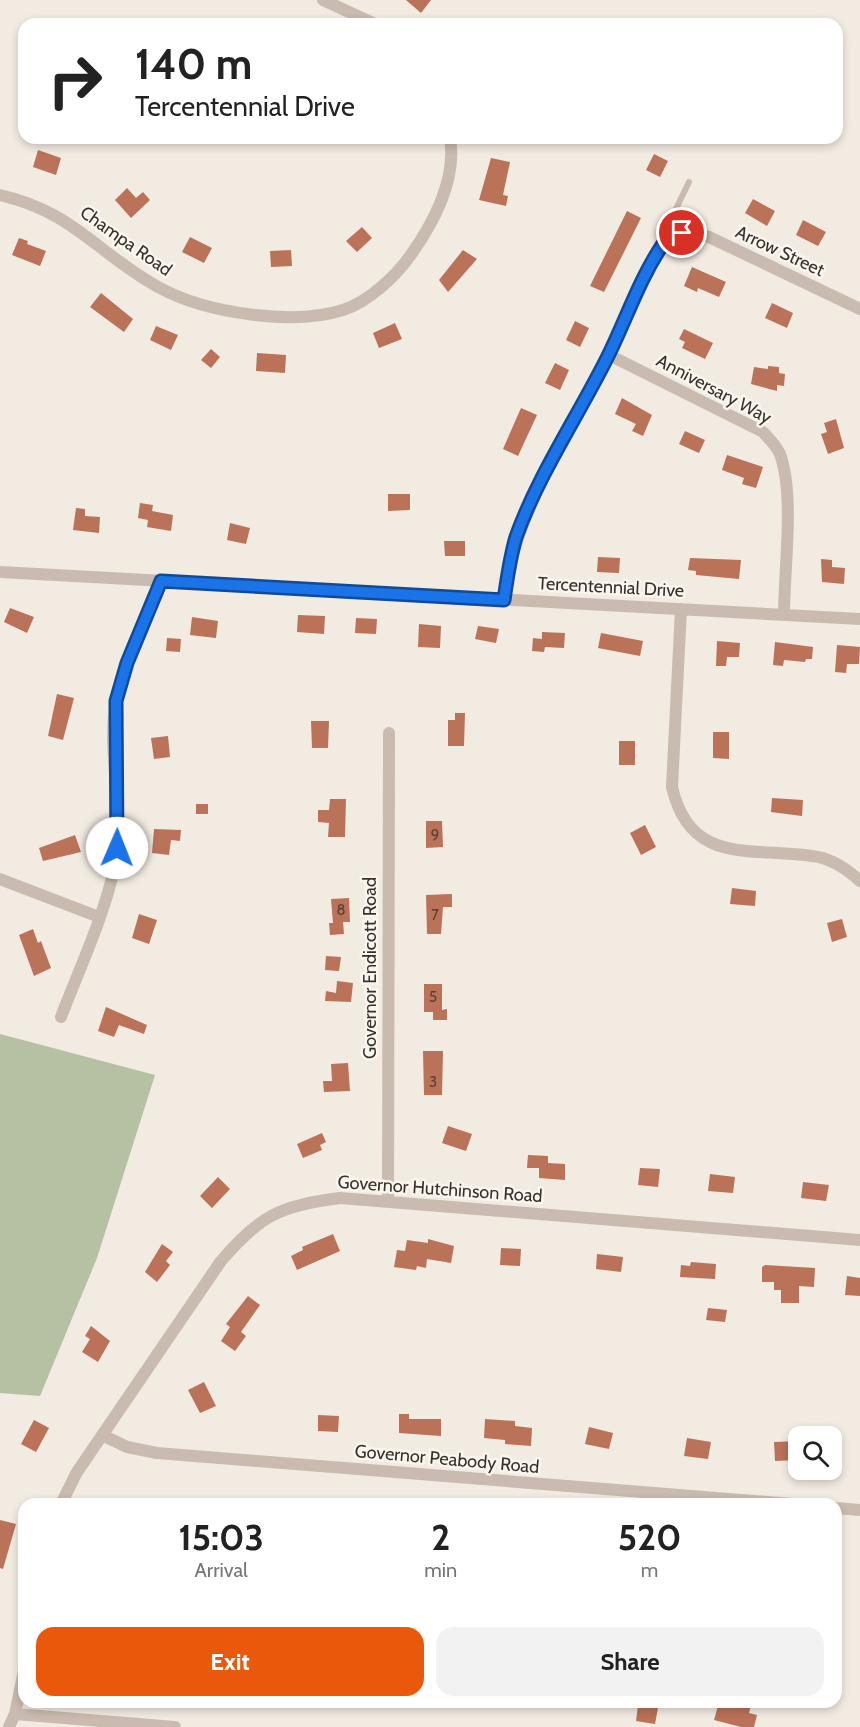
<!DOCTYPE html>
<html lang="en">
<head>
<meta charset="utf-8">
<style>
  :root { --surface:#fff; --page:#f2f2f2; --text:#222; --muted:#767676; --accent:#ea580c }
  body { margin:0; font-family:Cabin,sans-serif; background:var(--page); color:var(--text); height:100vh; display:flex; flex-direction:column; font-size:22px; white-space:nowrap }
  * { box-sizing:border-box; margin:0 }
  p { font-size:20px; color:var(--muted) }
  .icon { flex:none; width:33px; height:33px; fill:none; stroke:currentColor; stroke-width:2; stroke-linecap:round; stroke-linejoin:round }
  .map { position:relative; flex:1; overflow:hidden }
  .sheet { position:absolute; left:18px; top:1498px; width:824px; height:210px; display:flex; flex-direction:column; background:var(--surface); border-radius:18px; box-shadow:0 3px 9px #0003 }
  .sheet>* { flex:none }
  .banner { position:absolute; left:18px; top:18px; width:825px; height:126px; border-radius:18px; box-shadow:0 3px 9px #0003; background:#fff; color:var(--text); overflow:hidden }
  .fabs { position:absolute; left:788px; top:1426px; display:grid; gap:12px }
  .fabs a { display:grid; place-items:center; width:54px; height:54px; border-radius:12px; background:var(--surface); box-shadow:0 3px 9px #0003; font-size:30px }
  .pin { position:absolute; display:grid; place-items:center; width:51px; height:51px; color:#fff; margin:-26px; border:3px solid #fff; border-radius:50%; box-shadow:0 2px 6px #0007 }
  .me { position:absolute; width:66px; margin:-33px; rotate:1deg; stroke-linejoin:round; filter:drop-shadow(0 0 4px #0008) }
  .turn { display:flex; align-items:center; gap:21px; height:126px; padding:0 18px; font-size:27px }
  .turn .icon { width:78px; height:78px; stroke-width:2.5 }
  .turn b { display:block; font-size:42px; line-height:51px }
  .eta { display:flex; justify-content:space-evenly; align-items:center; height:102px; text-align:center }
  .eta b { font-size:36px; font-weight:800; line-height:42px }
  .cta { display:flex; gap:12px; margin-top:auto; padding:12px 18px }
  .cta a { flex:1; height:69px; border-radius:18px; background:var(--accent); color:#fff; font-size:24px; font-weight:800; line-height:69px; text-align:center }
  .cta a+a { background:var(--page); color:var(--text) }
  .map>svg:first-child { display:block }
  .green { fill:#b6c0a3 }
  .building { fill:#ba7258 }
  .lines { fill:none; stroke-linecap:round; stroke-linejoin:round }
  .service { stroke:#c9bbaf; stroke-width:6 }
  .minor { stroke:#c9bbaf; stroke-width:12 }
  .route-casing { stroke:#114b97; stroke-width:15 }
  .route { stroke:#1a73e8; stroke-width:10 }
  .labels { text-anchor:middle; stroke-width:5; stroke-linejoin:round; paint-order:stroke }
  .number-label { font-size:15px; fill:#594037 }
  .street-label { font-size:18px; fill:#39302c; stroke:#f9f5ef }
</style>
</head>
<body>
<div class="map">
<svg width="860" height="1727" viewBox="0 0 860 1727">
  <rect width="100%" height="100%" fill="#f2ebe2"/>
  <path class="green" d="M0,1034L155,1075L97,1258L40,1396L0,1393Z"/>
  <path class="building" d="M406,0H431L421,13Z
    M38,150L61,158L56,175L33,167Z
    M654,154L668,161L660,177L646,170Z
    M491,158L510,162L503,195L508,196L506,206L479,200Z
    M127,188L136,198L143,192L150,200L131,218L115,200Z
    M753,199L775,211L767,226L745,213Z
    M627,211L641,218L604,292L590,286Z
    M803,220L826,232L818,246L796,235Z
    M362,227L372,238L357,252L346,241Z
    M190,237L212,248L204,263L182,252Z
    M19,238L28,241L27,244L46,251L40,266L12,255Z
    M291,250L292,266L271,267L270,251Z
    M463,250L477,259L448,292L439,280Z
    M692,267L726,282L719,297L698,288L697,292L684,286Z
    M101,293L133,319L124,332L90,307Z
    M772,303L793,313L787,328L765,318Z
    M575,321L589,328L580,347L566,340Z
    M395,323L402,339L379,348L373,333Z
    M156,326L178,335L171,350L150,340Z
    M684,329L713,343L705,359L682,348L685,342L679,339Z
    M211,349L220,357L211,368L201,360Z
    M257,353L286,355L285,373L256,371Z
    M555,363L569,370L560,390L545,383Z
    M768,366L779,367V373L785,374L784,386L777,385V391L751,384L754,367L768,369Z
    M622,398L652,415L643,436L632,431L636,424L615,414Z
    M521,408L537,415L518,456L503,449Z
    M836,419L844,448L828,454L821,434L827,432L824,423Z
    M685,431L705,440L699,453L679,444Z
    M727,455L763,467L756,488L742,484L744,478L722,470Z
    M388,494H410V510L388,511Z
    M140,503L153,505L152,511L173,515L171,531L147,527L148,520L138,518Z
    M76,508L85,509V516L100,517L99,533L73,530Z
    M230,523L250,528L246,544L227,540Z
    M444,541H465V556H445Z
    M598,557L620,558L619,573L597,572Z
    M690,558L741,560L739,579L696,575V571L688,570Z
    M821,559L832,560V567L845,568L844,584L822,582Z
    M10,608L34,617L27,633L4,622Z
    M298,615L325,616L324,634L297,632Z
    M192,617L218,621L216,638L190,635Z
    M356,618L377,619L376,634L355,633Z
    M419,624L441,626L440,648L418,647Z
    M478,626L499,629L496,643L475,639Z
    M542,632L565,633L564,648L545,647L544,652L532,651L533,638L542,639Z
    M601,633L643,641L640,656L598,648Z
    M167,638L181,639L180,652L166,651Z
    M717,641L740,643L739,657H727L726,666H716Z
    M775,642L813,647L812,659H806L805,662L784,660L783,666L773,665Z
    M837,645L860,647L859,664H847L846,673L835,672Z
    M57,694L74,698L63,740L48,736Z
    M455,713H465L464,746H448V720H455Z
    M311,721H329L328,748H312Z
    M713,732H729V759L713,758Z
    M168,736L170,757L154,759L151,738Z
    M619,741H635V765H619Z
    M772,798L803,800L802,816L771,812Z
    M330,799H346L345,837H328L329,823L318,822V810H329Z
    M196,804H208V814H196Z
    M426,821H442L443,847L426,848Z
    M645,825L656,847L641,855L630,833Z
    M154,829L181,830L180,841L171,840L169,855L152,853Z
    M75,835L81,852L43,861L39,848Z
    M732,888L756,891L755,906L730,904Z
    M452,894V907H443L441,934H427L426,895Z
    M349,898L350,922H343L344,934L330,935L329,923H333L331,899Z
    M139,914L157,920L149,944L132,938Z
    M842,919L847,937L832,942L827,923Z
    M33,929L38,943L41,941L51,968L34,976L19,935Z
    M326,956L341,957L339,971L325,970Z
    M337,981L353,983L351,1002L325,1001L326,991L336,993Z
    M424,984H442V1010L447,1009V1020H433V1012H424Z
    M106,1007L147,1025L144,1034L119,1025L114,1037L98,1031Z
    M423,1051H443L442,1095H424Z
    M348,1063L350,1091L324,1092L323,1081H332L331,1064Z
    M448,1126L472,1134L466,1151L442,1143Z
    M322,1133L326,1142L320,1145L322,1150L303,1158L297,1144Z
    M528,1155L548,1156V1163L565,1164V1180L539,1178V1168H527Z
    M640,1168L660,1169L658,1187L638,1185Z
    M710,1174L735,1177L733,1193L708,1191Z
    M218,1177L230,1189L212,1208L200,1196Z
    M803,1182L829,1185L826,1201L801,1198Z
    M333,1234L340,1251L297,1270L291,1256L303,1250L302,1247Z
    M428,1239L454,1246L451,1263L427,1259L426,1268L417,1266L416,1270L394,1267L397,1250L405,1251L407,1240L428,1243Z
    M162,1244L173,1252L166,1261L170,1265L157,1282L145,1272Z
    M501,1248L521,1249L520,1266L500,1265Z
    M597,1254L623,1257L621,1272L596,1269Z
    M691,1262L716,1264L715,1279L680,1277L681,1265L690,1266Z
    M765,1265L815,1268L814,1287L799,1286V1303H781V1290H774V1282H762V1267Z
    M847,1276L860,1278V1296L845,1295Z
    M248,1296L260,1305L241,1332L246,1336L235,1351L221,1341L230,1327L226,1324Z
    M708,1308L727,1310L725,1322L706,1320Z
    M91,1326L110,1341L98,1362L82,1352L90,1339L85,1336Z
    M204,1382L216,1406L200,1413L188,1390Z
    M399,1414H409V1419H441V1436L399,1433Z
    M318,1415L339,1416L338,1432L318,1431Z
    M485,1419L515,1421V1426L532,1428L531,1446L505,1444V1440L484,1438Z
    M34,1420L49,1428L36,1452L21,1444Z
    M589,1427L613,1433L609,1449L585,1444Z
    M687,1438L711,1442L708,1459L684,1456Z
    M798,1441V1460L775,1461L774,1442Z
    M0,1520L16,1524L3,1569L0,1568Z
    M719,1702H752L749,1713L757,1715L754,1727H741L714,1720Z
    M638,1705L658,1708L655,1724L636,1721Z"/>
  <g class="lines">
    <path class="service" d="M670,236L672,217L689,182"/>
    <path class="minor" d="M323,0L375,24
      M0,195C73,211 100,256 160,288C206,313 293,326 343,310C368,302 395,277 410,256C433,224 457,179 450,138
      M609,355L763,432C769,439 776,445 780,454C795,496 784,568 784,615
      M0,572L860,619
      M504,600C514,509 571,434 609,353C628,314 641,269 670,236L689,233L709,237L860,309
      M681,609L672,787C690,866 752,847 812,856C831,858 847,869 860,881
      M0,879L99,917
      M61,1017C80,967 104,917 115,865C126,811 106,755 116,701C123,660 145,619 161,581
      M388,1202L389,733
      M102,1435L127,1447L157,1453L793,1504
      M61,1504L77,1472L221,1261C259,1216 281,1205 340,1198L860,1240
      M836,1508L860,1510
      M15,1714L175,1727
      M9,1727L15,1714L24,1671"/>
  </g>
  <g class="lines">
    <g class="route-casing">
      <path id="route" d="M117,848L116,701L127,663L161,581L504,600C507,579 510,557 516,537C538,475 580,413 609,354C627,317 640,278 663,244C668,237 673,233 682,233"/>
    </g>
    <use href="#route" class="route"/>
  </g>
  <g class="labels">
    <g class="number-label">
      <text x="435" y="840">9</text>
      <text x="341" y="915">8</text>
      <text x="435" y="920">7</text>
      <text x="433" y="1002">5</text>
      <text x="433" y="1087">3</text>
    </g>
    <g class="street-label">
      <text transform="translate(126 241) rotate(35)" y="6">Champa Road</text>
      <text transform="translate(780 251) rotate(25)" y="6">Arrow Street</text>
      <text transform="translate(714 389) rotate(28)" y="6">Anniversary Way</text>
      <text transform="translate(611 587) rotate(3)" y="6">Tercentennial Drive</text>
      <text transform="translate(370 968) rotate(-90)" y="6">Governor Endicott Road</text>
      <text transform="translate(440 1189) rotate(4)" y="6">Governor Hutchinson Road</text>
      <text transform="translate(447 1459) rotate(5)" y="6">Governor Peabody Road</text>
    </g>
  </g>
</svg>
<div class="fabs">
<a><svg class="icon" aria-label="search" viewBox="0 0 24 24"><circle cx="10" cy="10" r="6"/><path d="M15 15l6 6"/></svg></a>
</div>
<div class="pin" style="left:682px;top:233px;background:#d93025"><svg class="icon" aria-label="arrive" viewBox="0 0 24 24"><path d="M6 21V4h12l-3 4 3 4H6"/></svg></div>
<svg class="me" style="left:117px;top:848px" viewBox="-20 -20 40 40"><circle r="19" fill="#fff"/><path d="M0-13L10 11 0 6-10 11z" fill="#1a73e8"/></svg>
<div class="banner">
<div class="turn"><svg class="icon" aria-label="right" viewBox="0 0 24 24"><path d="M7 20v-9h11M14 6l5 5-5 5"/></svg><div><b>140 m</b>Tercentennial Drive</div></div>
</div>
<section class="sheet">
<div class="eta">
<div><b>15:03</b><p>Arrival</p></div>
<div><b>2</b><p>min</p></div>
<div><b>520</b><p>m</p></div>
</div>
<div class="cta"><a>Exit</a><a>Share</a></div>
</section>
</div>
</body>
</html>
